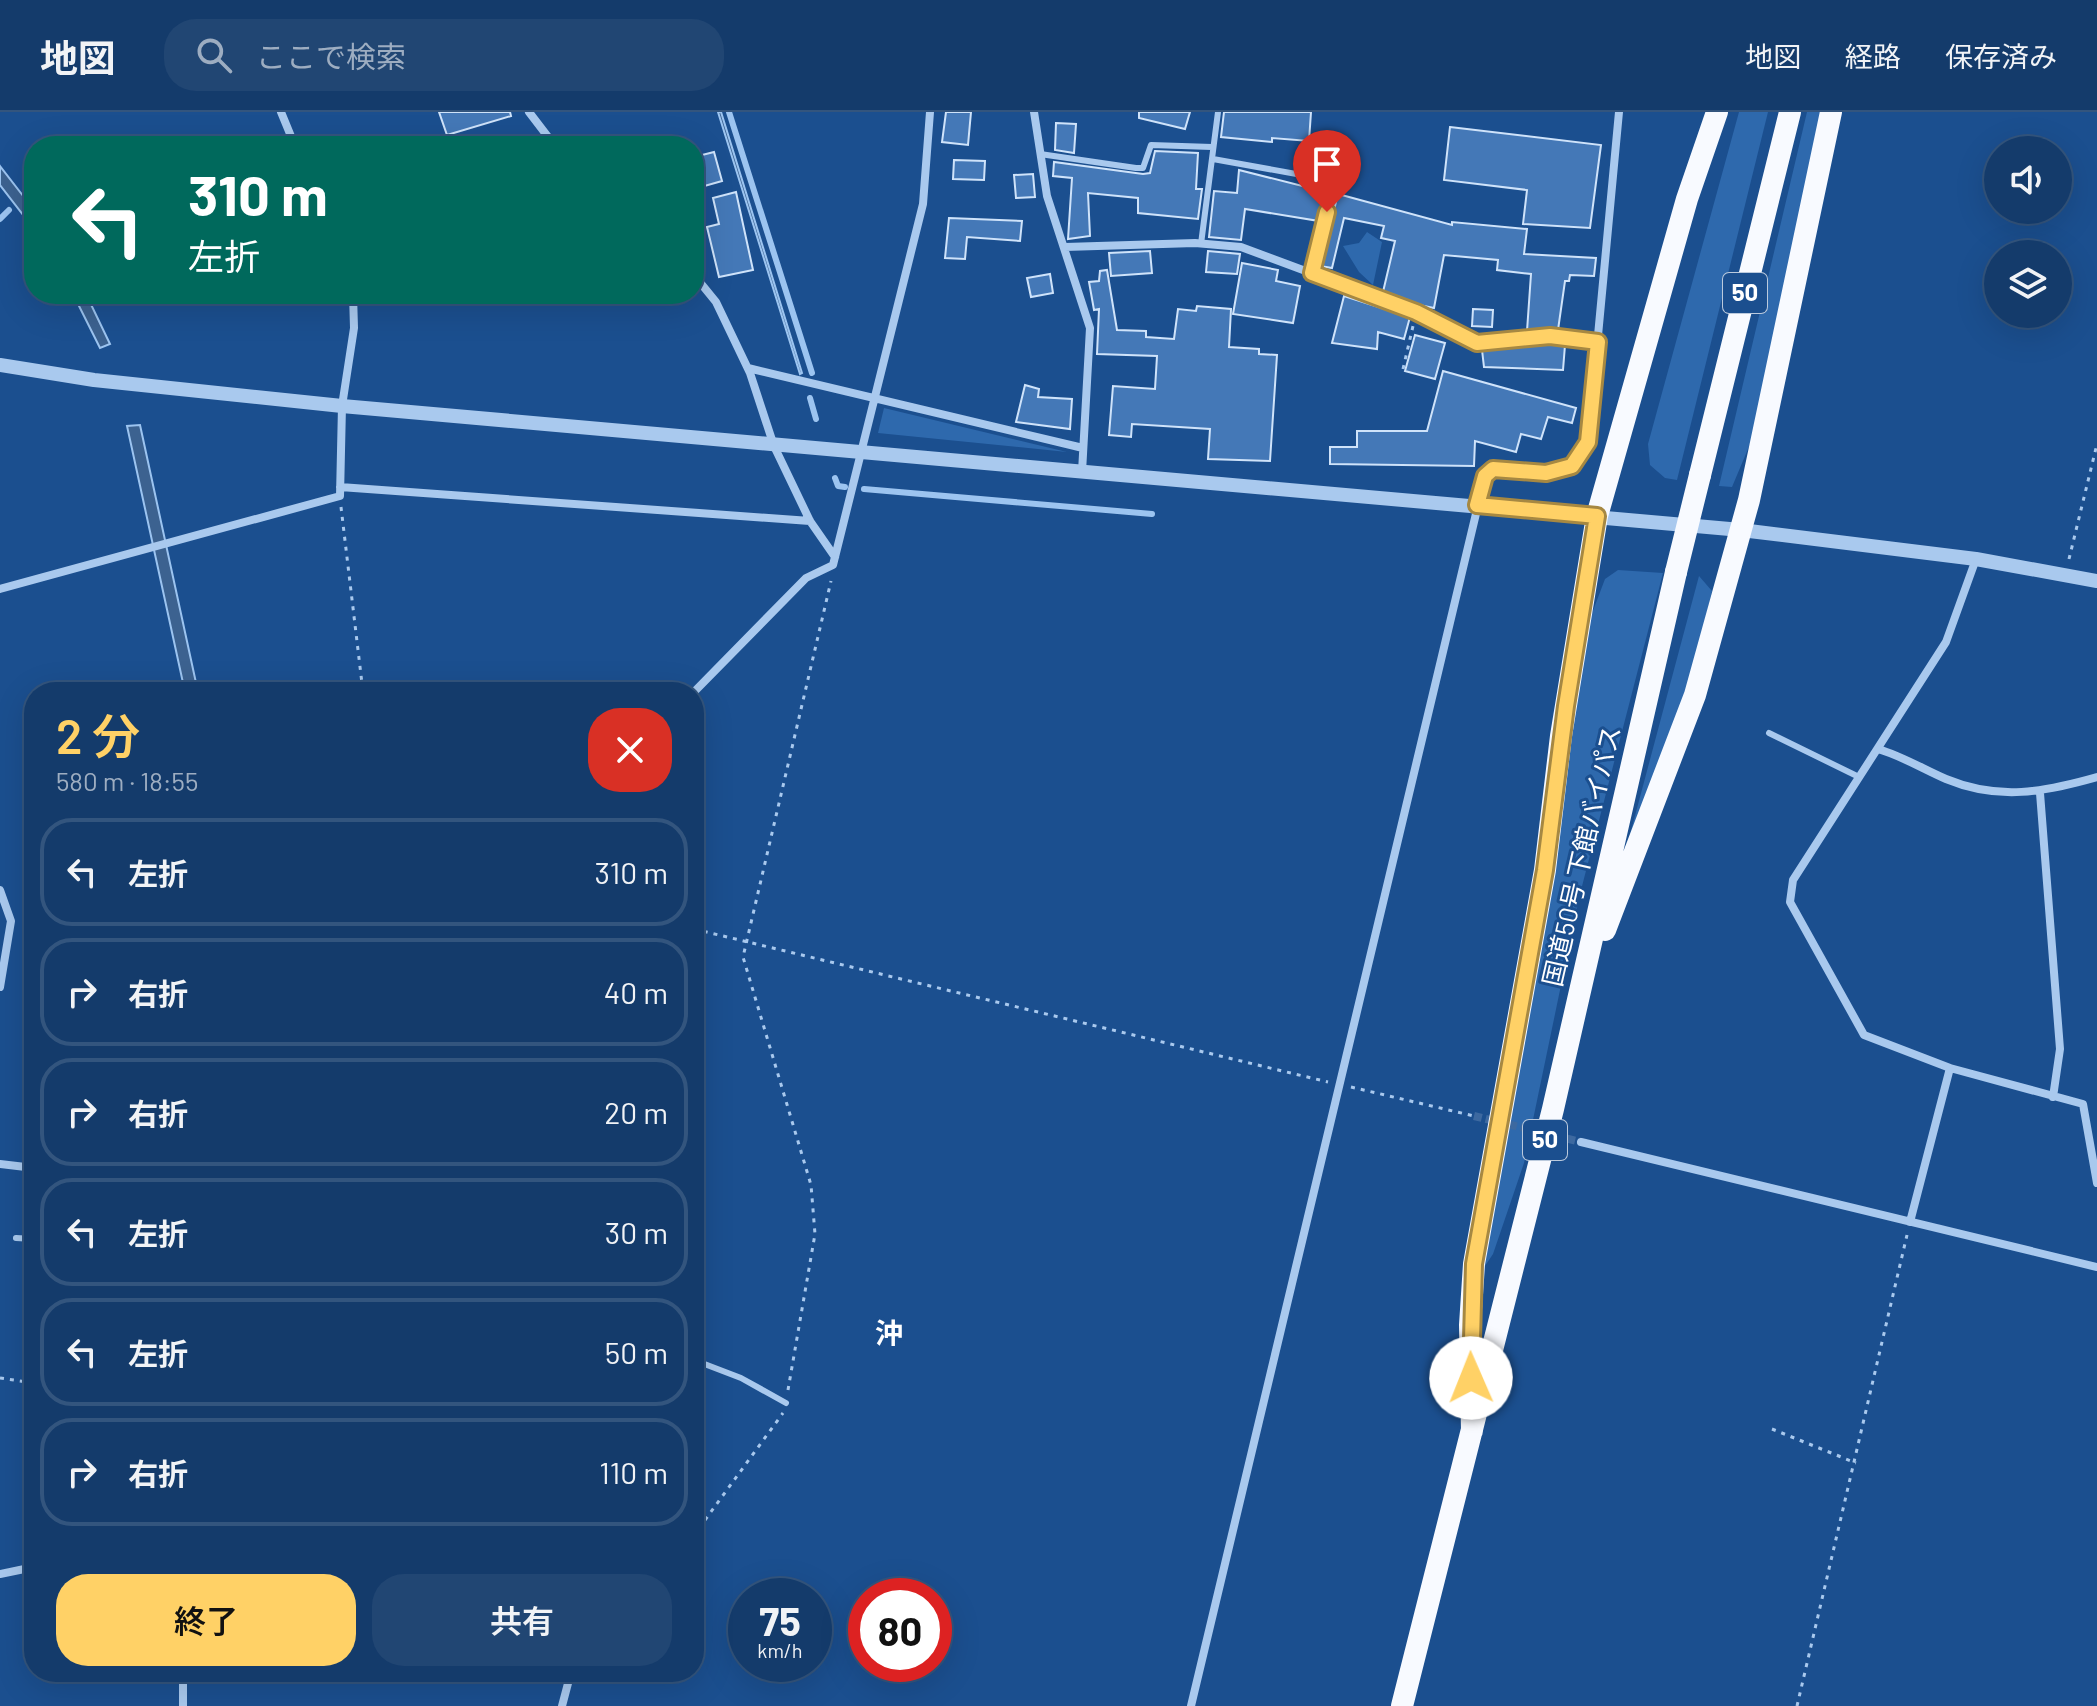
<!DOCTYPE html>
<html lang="ja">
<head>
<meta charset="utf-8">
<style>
  :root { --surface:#143b6b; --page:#214673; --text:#f1f3f6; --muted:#9dadc1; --line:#33557e; --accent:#ffd166 }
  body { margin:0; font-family:Barlow,"Noto Sans JP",sans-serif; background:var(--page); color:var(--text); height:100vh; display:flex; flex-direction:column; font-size:30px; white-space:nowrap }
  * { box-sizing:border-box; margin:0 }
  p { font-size:26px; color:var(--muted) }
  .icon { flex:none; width:44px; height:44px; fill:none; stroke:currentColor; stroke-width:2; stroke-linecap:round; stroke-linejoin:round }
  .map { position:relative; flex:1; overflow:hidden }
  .sheet { position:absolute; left:24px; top:570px; width:680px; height:1000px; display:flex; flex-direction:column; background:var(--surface); border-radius:32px; box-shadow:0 8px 32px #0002,0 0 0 2px var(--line) }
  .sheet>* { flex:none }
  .top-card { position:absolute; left:24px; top:24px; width:680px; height:168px; border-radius:32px; box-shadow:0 8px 32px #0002,0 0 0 2px var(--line); background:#00695c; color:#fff; overflow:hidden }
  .tools { position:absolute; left:1984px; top:24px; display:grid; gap:16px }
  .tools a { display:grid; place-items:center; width:88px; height:88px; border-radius:50%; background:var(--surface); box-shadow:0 8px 32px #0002,0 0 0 2px var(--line); font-size:40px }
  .speed { position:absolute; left:728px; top:1466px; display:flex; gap:16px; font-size:40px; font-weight:700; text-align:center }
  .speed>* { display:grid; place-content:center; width:104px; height:104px; border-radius:50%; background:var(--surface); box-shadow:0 8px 32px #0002,0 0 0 2px var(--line); line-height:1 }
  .speed small { font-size:20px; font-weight:400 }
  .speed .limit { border:12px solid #d22; background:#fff; color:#111 }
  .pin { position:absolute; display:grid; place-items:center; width:68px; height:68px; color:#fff; margin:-82px -34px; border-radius:50% 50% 50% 0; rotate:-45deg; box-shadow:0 0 8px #0007 }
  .pin .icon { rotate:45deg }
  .me { position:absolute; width:88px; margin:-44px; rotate:359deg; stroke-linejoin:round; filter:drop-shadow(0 0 6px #0008) }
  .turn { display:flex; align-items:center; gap:28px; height:168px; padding:0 32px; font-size:36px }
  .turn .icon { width:104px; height:104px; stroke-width:2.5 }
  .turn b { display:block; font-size:56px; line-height:68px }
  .round { display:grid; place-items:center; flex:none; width:84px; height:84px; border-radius:32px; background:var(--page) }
  .summary { display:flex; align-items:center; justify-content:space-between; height:136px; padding:0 32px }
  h1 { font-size:48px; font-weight:600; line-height:60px; color:var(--accent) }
  .action { display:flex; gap:16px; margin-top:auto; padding:16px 32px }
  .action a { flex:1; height:92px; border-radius:32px; background:var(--accent); color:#111; font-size:32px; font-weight:600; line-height:92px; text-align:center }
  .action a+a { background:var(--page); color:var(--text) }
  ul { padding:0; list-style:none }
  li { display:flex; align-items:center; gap:24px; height:108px; margin:0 16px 12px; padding:0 16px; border:4px solid var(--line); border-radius:32px }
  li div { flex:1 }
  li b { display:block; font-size:30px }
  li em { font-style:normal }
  header { display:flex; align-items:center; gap:48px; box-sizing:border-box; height:112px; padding:0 40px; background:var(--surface); border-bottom:2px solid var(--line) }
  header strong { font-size:38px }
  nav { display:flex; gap:44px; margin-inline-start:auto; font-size:28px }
  .search { width:560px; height:72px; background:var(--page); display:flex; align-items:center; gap:20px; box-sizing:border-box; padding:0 28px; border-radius:32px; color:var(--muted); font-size:30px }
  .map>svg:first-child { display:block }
  .green { fill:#2e69ad }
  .water { fill:#3c6290; stroke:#9cc4f0; stroke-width:2 }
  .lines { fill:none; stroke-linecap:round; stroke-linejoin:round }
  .stream { stroke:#9cc4f0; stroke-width:6 }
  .building { fill:#4478b7; stroke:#cfe3fa; stroke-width:2 }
  .minor-tunnel { stroke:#3d69a0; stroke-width:8; stroke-dasharray:8 4; stroke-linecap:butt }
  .path { stroke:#a9c9ee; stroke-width:3; stroke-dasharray:4 6; stroke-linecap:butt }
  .service { stroke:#a9c9ee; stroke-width:6 }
  .minor { stroke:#a9c9ee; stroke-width:8 }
  .tertiary { stroke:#a9c9ee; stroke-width:14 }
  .trunk { stroke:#f8faff; stroke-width:22 }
  .trunk-bridge { stroke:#f8faff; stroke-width:22 }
  .route-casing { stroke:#a68842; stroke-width:20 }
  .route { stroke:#ffd166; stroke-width:14 }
  .labels { text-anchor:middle; stroke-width:6; stroke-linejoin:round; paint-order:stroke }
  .shield { fill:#1b4f8f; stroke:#bbcadd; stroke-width:2 }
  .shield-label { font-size:24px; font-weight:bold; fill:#fff }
  .street-label { font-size:26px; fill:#fff; stroke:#1b4f8f }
  .neighbourhood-label { font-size:28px; font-weight:bold; fill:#fff; stroke:#1b4f8f }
</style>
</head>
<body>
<header>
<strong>地図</strong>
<div class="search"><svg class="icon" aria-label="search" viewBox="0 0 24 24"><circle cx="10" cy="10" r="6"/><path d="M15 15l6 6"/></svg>ここで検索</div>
<nav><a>地図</a><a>経路</a><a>保存済み</a></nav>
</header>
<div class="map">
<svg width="2097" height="1594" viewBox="0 0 2097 1594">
  <rect width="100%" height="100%" fill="#1b4f8f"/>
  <path class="green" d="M1739,0H1768L1677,368L1665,366L1650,353L1648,332Z
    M1807,0H1822L1753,325L1732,375L1719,374Z
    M1367,120L1382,130L1373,173L1359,160L1343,134L1359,131Z
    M884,296L1067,340L878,321Z
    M1618,458L1663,461L1580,782L1524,1051L1493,1142L1485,1154L1580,533L1605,467Z
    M1699,464L1712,479L1689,574L1628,730Z"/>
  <path class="water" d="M718,0H721L802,261L800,262Z
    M0,54L34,98V117L0,73Z
    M73,182H86L110,232L100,236Z
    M140,313L198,580H185L127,314Z"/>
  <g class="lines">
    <path class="stream" d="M729,0L812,261
      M0,107L9,98
      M810,286L816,307
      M835,366L838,374L845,375
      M864,377L1152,402"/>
  </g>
  <path class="building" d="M439,0H510L511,4L447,23Z
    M946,0H971L968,33L942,30Z
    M1139,0H1190L1185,17L1139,6Z
    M1224,0H1311L1309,29L1272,26V30L1221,25Z
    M1056,11L1076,12L1074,41L1055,38Z
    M1450,15L1601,33L1590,116L1523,112L1527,78L1444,68Z
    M1155,39L1198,41L1196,77H1202L1198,107L1138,101V86L1088,81L1090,124L1068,127L1072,66L1053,64L1054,50L1143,62L1150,61Z
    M714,40L722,69L694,77V45Z
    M954,48L985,49L984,68L953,67Z
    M1239,58L1326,80L1319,109L1245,97L1241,128L1209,125L1214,79L1237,81Z
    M1033,62L1035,85L1016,86L1014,63Z
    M736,80L753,158L719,165L707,115L719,112L713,86Z
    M1338,82L1452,113V110L1527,117L1524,142L1596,146L1594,164L1570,163L1569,169H1565L1558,218L1527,219L1531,162L1497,158L1498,148L1444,143L1434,196L1414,192L1383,180L1395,129L1381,126L1384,114L1344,106L1332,156L1320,154Z
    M949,106L1022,109L1020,129L967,125L965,147L945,146Z
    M1150,139L1152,161L1111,164L1109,141Z
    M1208,139L1240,142L1237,162L1206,160Z
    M1242,151L1278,158L1276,169L1300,174L1293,211L1233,202Z
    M1107,158L1117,218L1146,219V225L1174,227L1178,197L1196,199L1197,194L1231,197L1229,235L1259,237V242L1277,243L1270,349L1208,347L1210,317L1132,312L1131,325L1109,323L1113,274L1155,277L1157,244L1097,242L1099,197L1094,198L1089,170L1099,169L1100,159Z
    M1050,162L1053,181L1031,185L1027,166Z
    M1344,184L1410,205L1404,227L1378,220L1377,237L1332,231Z
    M1473,197L1493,198L1492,215L1472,214Z
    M1415,223L1445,231L1435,267L1405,259Z
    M1550,231L1565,233L1563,258L1484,255L1482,238Z
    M1443,259L1576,296L1572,311L1548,305L1541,327L1521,322L1516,340L1475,329L1474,354L1330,352V335H1357V319H1427Z
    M1025,273L1039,277L1038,285L1072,287L1070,317L1016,310Z"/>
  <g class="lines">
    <path class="minor-tunnel" d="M1474,1004L1581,1030"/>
    <path class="path" d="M1403,257L1413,214
      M341,395L363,580
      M2069,447L2097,332
      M694,817L1328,970
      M1351,975L1474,1004
      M0,1266L34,1271
      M788,1278L815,1122L811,1073L743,845L831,469
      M1772,1317L1856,1351
      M705,1408L783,1301
      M1797,1594L1907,1123"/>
    <path class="service" d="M1040,42L1136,56H1143L1151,33L1212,35
      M1213,47L1335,69
      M1201,132L1218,0
      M1312,161L1345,28
      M1769,621L1859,665
      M16,1126L34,1127
      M694,1248L741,1266L786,1291
      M694,1414L697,1417"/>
    <path class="minor" d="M281,0L295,34
      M529,0L555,34
      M1034,0L1047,84L1090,216L1082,360
      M1065,135L1195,131L1241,135L1416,200L1477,231L1550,224L1598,230
      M694,163L716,190L750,261L774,334L810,409L835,445
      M748,256L1083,336
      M340,375L810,409
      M0,477L340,384L342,294L354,216L353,182
      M694,580L806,466L833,453L923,92L930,0
      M1878,637C1902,644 1923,657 1946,667C1999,689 2044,680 2097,665
      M2040,681L2060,937L2053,985
      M0,778L11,809L0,875
      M1950,956L2083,992L2097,1071
      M1581,1030L2097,1155
      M0,1052L34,1056
      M1910,1110L1950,956L1864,923L1790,790L1793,768L1946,530L1976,447
      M0,1462L34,1455
      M183,1560V1594
      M562,1594L571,1560
      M1191,1594L1485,364L1493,357L1546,361L1572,354L1588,330L1619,0"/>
    <path class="tertiary" d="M0,253L94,268L342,294L1741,418L1976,447L2097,469"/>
    <path class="trunk" d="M1700,363L1790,0
      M1605,818L1695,583L1749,388L1831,0
      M1472,1319L1470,1213L1474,1152L1545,758L1561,624L1597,404L1687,87L1717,0
      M1402,1594L1553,997L1676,460"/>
    <path class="trunk-bridge" d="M1676,460L1700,363"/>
  </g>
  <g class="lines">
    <g class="route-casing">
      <path id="route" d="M1327,100L1312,161L1416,200L1477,231L1550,224L1598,230L1588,330L1572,354L1546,361L1493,357L1485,364L1477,393L1597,404L1566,594L1545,758L1474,1152L1471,1266"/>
    </g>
    <use href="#route" class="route"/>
  </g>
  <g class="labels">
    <g class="shield">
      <rect x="1723" y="161" width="44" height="40" rx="6"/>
      <rect x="1523" y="1008" width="44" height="40" rx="6"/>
    </g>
    <g class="shield-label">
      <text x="1745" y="189">50</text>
      <text x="1545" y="1036">50</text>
    </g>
    <g class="street-label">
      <text transform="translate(1582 744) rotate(-77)" y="9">国道50号 下館バイパス</text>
    </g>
    <g class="neighbourhood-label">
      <text x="889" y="1231">沖</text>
    </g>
  </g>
</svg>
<div class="tools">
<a><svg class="icon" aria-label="sound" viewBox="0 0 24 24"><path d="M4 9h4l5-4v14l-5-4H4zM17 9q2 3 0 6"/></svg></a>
<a><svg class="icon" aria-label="layers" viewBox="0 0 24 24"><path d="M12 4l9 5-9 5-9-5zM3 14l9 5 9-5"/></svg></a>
</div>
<div class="speed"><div>75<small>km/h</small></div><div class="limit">80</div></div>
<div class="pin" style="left:1327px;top:100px;background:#d93025"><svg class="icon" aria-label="arrive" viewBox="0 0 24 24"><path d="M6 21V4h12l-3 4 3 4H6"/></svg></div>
<svg class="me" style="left:1471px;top:1266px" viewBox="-20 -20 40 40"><circle r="19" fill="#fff"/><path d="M0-13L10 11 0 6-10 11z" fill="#ffd166"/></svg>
<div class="top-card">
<div class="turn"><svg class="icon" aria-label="left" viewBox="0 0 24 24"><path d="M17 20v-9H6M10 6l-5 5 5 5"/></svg><div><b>310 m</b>左折</div></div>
</div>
<section class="sheet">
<div class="summary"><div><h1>2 分</h1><p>580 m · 18:55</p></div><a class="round" style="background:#d93025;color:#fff"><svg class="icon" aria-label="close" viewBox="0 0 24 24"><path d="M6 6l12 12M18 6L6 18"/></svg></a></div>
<ul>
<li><svg class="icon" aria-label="left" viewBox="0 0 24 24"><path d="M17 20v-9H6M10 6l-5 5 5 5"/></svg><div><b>左折</b></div><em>310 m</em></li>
<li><svg class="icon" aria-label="right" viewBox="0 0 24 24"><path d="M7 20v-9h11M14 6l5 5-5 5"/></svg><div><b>右折</b></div><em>40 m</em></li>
<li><svg class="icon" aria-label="right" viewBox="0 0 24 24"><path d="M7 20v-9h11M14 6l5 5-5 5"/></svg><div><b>右折</b></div><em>20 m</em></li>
<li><svg class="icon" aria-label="left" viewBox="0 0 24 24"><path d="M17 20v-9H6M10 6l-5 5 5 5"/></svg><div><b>左折</b></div><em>30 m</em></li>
<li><svg class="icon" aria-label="left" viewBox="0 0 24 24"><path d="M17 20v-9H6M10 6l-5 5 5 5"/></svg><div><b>左折</b></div><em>50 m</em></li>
<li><svg class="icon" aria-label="right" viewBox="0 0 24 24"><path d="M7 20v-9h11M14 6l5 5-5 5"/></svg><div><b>右折</b></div><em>110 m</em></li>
</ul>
<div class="action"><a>終了</a><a>共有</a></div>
</section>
</div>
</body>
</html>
